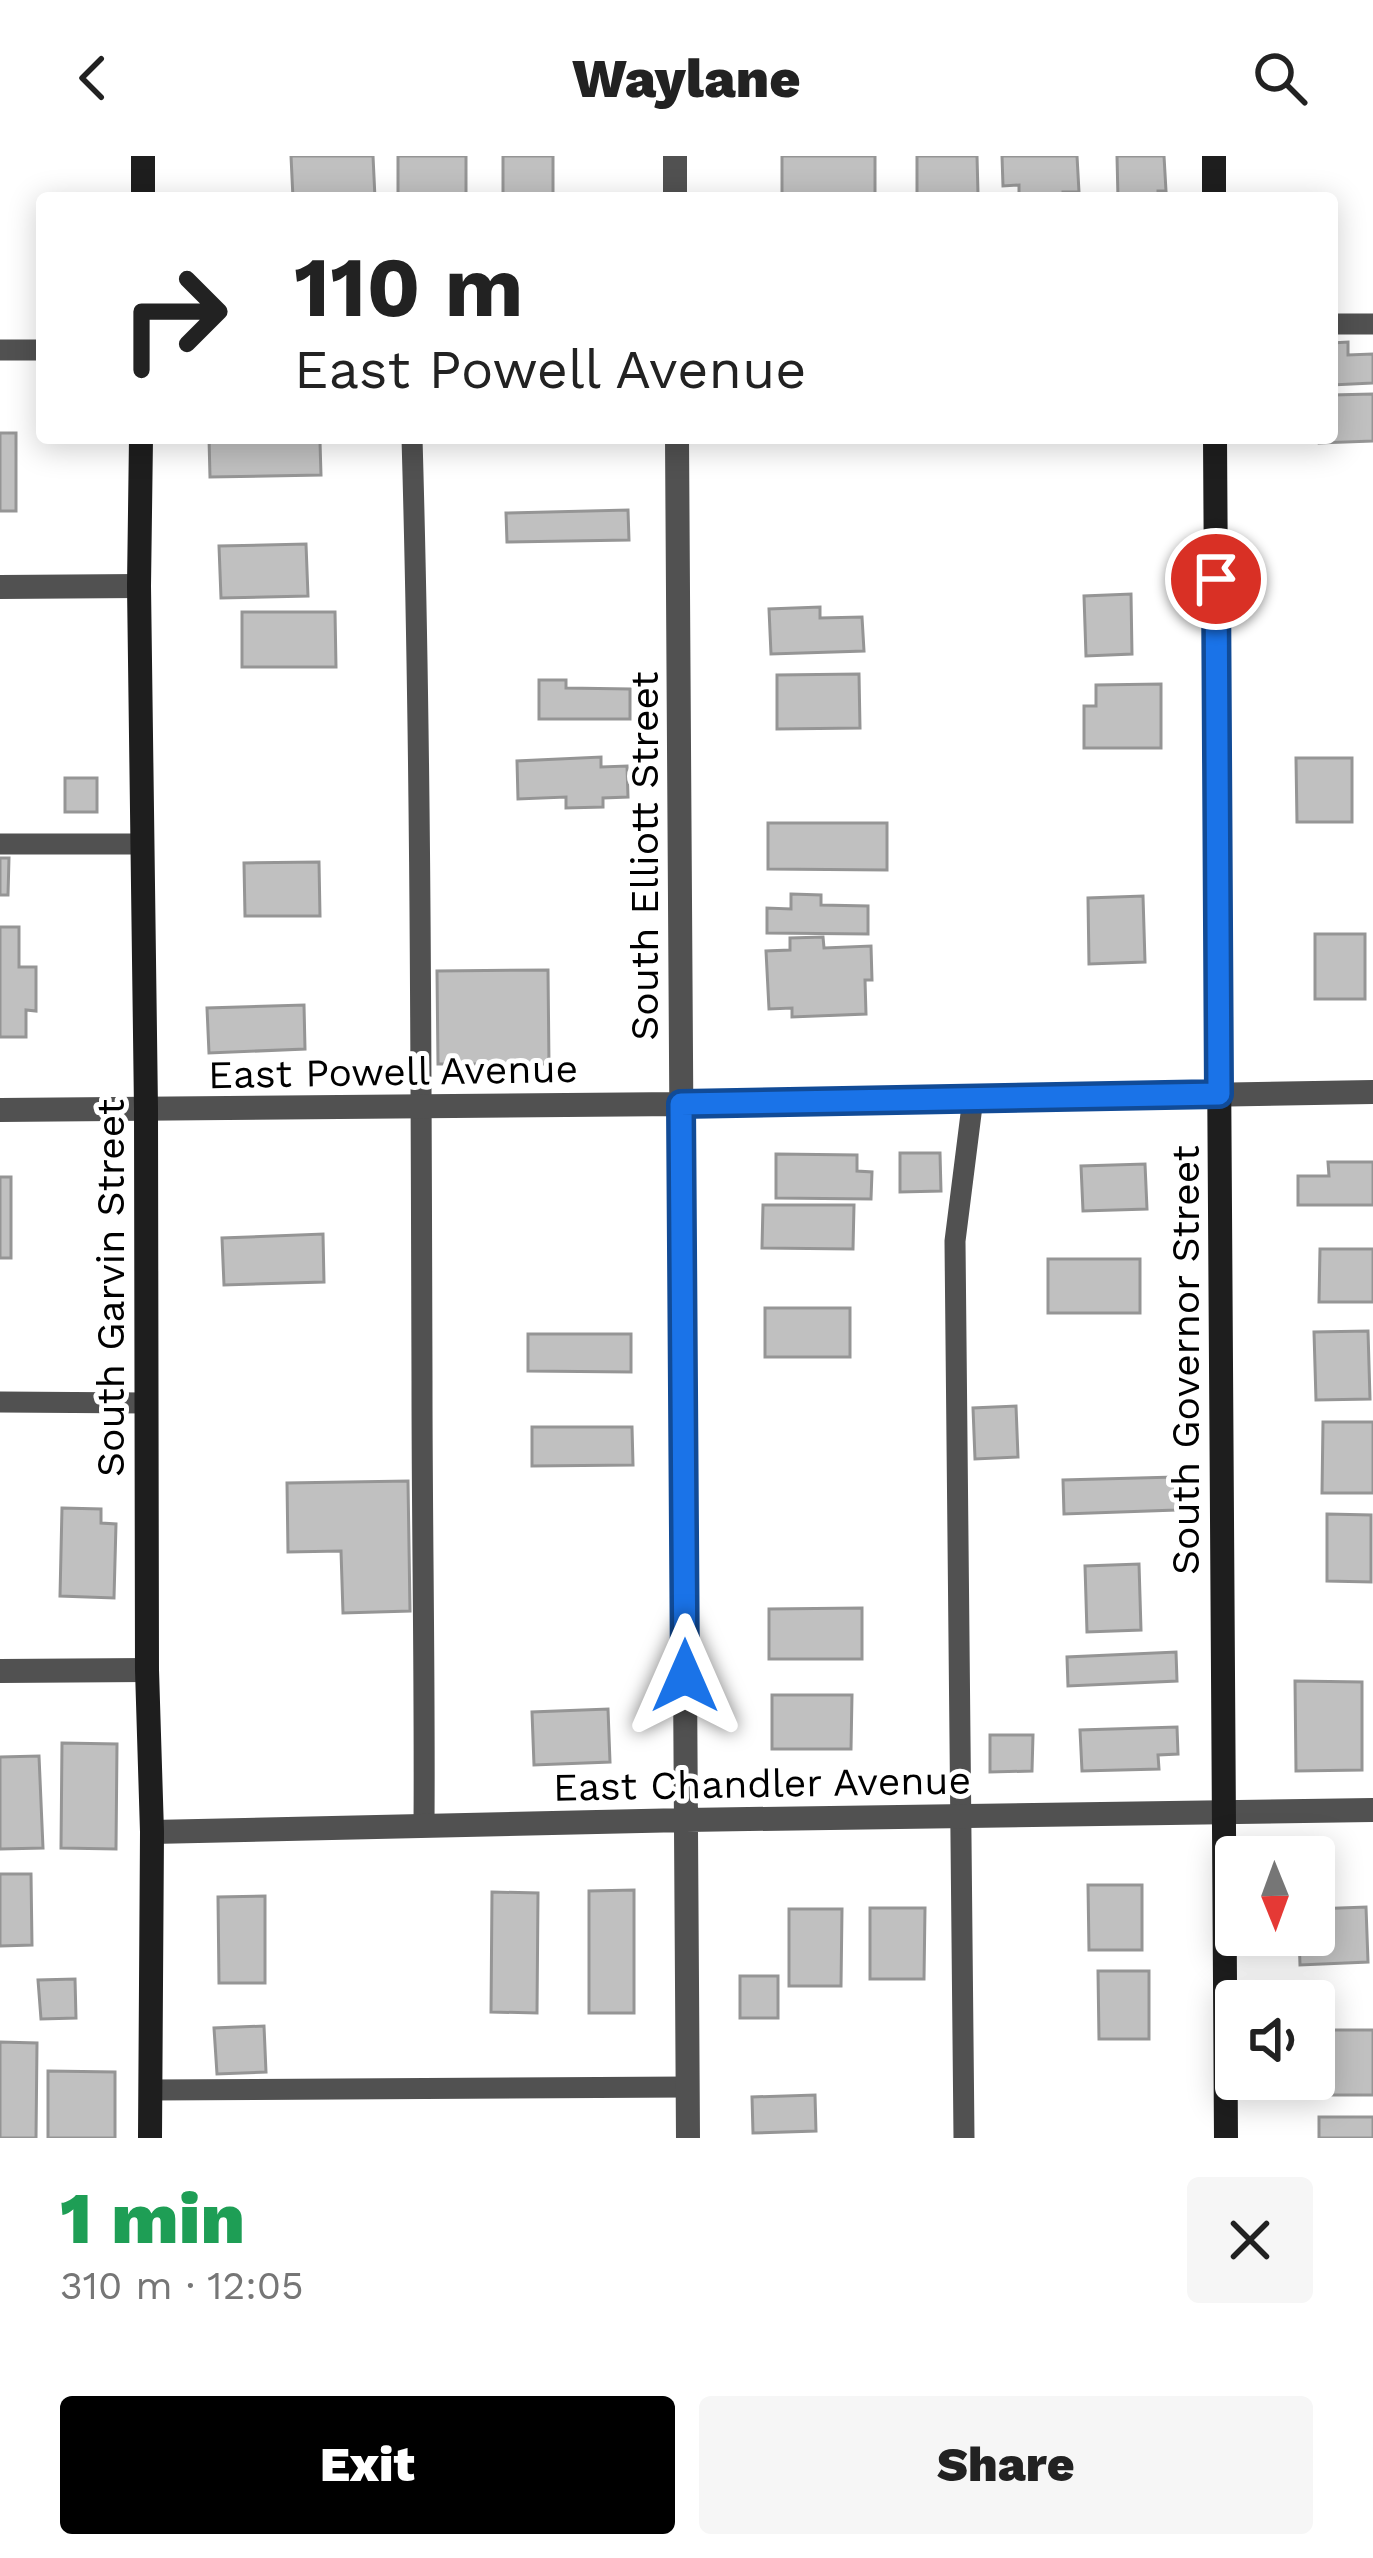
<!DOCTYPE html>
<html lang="en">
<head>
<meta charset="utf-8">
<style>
  :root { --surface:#fff; --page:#f6f6f6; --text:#222; --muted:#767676; --accent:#000 }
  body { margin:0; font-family:"Work Sans",sans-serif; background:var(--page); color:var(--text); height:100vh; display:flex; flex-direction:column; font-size:45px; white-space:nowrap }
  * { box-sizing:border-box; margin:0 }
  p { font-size:39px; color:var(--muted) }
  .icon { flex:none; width:66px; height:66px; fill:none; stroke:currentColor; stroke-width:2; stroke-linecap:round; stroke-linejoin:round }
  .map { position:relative; height:1982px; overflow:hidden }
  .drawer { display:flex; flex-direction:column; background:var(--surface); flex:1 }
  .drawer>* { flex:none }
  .banner { position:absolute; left:36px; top:36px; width:1302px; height:252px; border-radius:12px; box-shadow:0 6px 30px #0003; background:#fff; color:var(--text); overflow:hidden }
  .needle { width:78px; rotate:179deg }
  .buttons { position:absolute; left:1215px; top:1680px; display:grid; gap:24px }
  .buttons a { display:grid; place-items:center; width:120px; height:120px; border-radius:12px; background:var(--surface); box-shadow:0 6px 30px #0003; font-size:60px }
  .pin { position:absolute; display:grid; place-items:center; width:102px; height:102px; color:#fff; margin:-51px; border:6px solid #fff; border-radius:50%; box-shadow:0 3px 12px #0007 }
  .me { position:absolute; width:132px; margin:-66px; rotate:0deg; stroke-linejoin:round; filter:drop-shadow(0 0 9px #0008) }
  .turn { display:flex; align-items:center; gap:42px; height:252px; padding:0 60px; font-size:54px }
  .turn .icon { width:156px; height:156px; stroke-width:2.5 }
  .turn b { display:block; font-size:84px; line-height:102px }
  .round { display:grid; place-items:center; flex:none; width:126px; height:126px; border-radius:12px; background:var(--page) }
  .headline { display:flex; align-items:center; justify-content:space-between; height:204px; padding:0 60px }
  h1 { font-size:72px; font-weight:800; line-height:90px; color:#1e9e55 }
  .cta { display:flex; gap:24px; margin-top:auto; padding:24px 60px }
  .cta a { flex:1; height:138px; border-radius:12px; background:var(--accent); color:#fff; font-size:48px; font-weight:800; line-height:138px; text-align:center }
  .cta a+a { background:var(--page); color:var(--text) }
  header { display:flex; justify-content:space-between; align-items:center; height:156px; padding:0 60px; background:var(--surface); font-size:54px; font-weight:800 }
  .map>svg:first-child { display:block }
  .building { fill:#c0c0c0; stroke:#959595; stroke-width:3 }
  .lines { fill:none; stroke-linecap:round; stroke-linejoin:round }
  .lane { stroke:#515151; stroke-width:21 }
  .street { stroke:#515151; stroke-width:24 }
  .secondary { stroke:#1e1e1e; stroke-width:24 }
  .route-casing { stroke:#114b97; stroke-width:30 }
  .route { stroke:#1a73e8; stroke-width:21 }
  .labels { text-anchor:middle; stroke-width:10; stroke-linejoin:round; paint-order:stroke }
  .street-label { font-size:39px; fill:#000; stroke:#fff }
</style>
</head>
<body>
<header><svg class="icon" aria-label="back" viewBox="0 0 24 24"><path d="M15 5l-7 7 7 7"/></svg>Waylane<svg class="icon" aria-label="search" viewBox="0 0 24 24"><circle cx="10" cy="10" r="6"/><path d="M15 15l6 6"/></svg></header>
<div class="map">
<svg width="1373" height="1982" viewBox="0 0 1373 1982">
  <rect width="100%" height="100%" fill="#fff"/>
  <path class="building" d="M291,0H373L375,42H293Z
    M398,0H466V42H398Z
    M503,0H553V42H503Z
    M782,0H875V42H782Z
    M917,0H977L978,38L964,39V42H917Z
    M1002,0H1077L1079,36H1063V42H1019V29L1003,30Z
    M1117,0H1164L1166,35H1158V42H1118Z
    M1348,186V199L1373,198V227L1332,229V187Z
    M1373,238V285L1319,287L1318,282H1332V239Z
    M0,277H16V355H0Z
    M209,282H310V286H320L321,319L210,321Z
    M628,354L629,384L507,386L506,357Z
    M306,388L308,440L221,442L219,390Z
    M1131,438L1132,498L1086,500L1084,440Z
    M820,451V462L862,461L864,495L771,498L769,453Z
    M242,456H335L336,511H242Z
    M859,518L860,572L777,573V519Z
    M539,524H566V532L630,533V563H539Z
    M1161,528V592H1084V550H1096V529Z
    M601,601V611L627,610L628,641L603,642V651L566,652V641L518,643L517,605Z
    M1296,602H1352V666H1297Z
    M65,622H97V656H65Z
    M768,667H887V714L768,713Z
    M0,702H9L8,739H0Z
    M319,706L320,760H245L244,707Z
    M791,738L821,739V749L868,750V778L767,777V752L791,753Z
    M1143,740L1145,806L1089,808L1088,742Z
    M0,771H19V811H36V855L26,854V881H0Z
    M1315,778H1365V843H1315Z
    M823,781L824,792L871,790L872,824H865L866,858L792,861V852L769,853L766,795L790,794V782Z
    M548,814L549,908H438L437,815Z
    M304,849L305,893L209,897L207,852Z
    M900,997H940L941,1035L900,1036Z
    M776,998L857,999V1015L872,1016L871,1043L776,1042Z
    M1328,1006H1373V1049H1298V1020H1329Z
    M1145,1008L1147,1053L1083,1055L1081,1010Z
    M0,1021H11V1102H0Z
    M763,1049H854L853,1093L762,1092Z
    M323,1078L324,1126L224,1129L222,1082Z
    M1320,1093H1373V1146H1319Z
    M1048,1103H1140V1157H1048Z
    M765,1152H850V1201H765Z
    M1368,1175L1370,1243L1316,1244L1314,1176Z
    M528,1178H631V1216L528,1215Z
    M1016,1250L1018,1301L975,1303L973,1252Z
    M1323,1266H1373V1337H1322Z
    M532,1271H632L633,1309L532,1310Z
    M1175,1321L1176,1354L1064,1358L1063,1324Z
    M408,1325L410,1455L343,1457L341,1395L288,1396L287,1327Z
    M62,1352L101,1353V1367L116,1368L114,1442L60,1440Z
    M1327,1358L1371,1359V1426L1327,1425Z
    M1139,1408L1141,1474L1087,1476L1085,1410Z
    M862,1452V1503H769V1453Z
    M1176,1496L1177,1525L1068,1530L1067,1501Z
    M1295,1525L1362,1526V1614L1296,1615Z
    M772,1539H852L851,1593H772Z
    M608,1553L610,1606L534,1609L532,1556Z
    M1177,1571L1178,1598L1158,1599L1159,1613L1082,1615L1080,1574Z
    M990,1579H1033L1032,1615L990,1616Z
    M62,1587L117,1588L116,1693L61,1692Z
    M39,1600L43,1692L0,1693V1601Z
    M0,1718H31L32,1789L0,1790Z
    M1088,1729H1142V1794H1089Z
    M634,1734V1857H589V1735Z
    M492,1736L538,1737L537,1857L491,1856Z
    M265,1740V1827H219L218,1741Z
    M1366,1751L1368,1806L1300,1809L1299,1779H1314V1753Z
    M870,1752H925L924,1823H870Z
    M789,1753H842L841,1830H789Z
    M1098,1815H1149V1883H1099Z
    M740,1820H778V1862H740Z
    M75,1823L76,1862L41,1863L38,1824Z
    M264,1870L266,1916L217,1918L214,1872Z
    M1325,1874H1373V1939H1324Z
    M0,1886L37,1887L36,1982H0Z
    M48,1915L115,1916V1982H48Z
    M815,1939L816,1975L753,1977L752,1941Z
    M1319,1961H1373V1982H1319Z"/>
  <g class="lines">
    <path class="lane" d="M1332,168H1373
      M0,194H42
      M412,282C421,596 421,911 422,1225C422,1374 425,1522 424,1670
      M0,688H143
      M0,1246L147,1247
      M151,1934L688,1931
      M964,1982L955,1085L973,942"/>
    <path class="street" d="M675,0V42
      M677,282L688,1982
      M0,431L139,430
      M0,954L681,948L1373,936
      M0,1515L147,1514
      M152,1676L686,1664L1373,1654"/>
    <path class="secondary" d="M1214,0V42
      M143,42V0
      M141,282L139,430L146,953L147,1514L152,1676L150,1982
      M1215,282L1226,1982"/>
  </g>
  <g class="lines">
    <g class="route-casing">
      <path id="route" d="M685,1520L681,948L1219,938L1216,423"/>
    </g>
    <use href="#route" class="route"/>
  </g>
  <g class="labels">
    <g class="street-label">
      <text transform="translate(644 700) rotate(-90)" y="14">South Elliott Street</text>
      <text transform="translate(393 915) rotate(-1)" y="14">East Powell Avenue</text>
      <text transform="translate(110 1132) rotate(-90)" y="14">South Garvin Street</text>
      <text transform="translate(1185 1204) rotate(-90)" y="14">South Governor Street</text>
      <text transform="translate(762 1627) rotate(-1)" y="14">East Chandler Avenue</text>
    </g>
  </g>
</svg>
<div class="buttons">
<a><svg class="needle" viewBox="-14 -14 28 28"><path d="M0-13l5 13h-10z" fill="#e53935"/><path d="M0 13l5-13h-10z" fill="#767676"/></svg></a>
<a><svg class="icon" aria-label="sound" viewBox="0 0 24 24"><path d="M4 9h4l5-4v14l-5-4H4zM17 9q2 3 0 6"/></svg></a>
</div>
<div class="pin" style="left:1216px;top:423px;background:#d93025"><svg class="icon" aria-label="arrive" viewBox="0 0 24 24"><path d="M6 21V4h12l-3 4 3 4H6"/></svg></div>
<svg class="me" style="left:685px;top:1520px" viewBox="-20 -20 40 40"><path d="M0-17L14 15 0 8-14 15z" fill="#1a73e8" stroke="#fff" stroke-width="4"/></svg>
<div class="banner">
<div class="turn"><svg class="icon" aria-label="right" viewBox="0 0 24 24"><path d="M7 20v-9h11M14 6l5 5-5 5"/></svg><div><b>110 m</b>East Powell Avenue</div></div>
</div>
</div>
<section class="drawer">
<div class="headline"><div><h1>1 min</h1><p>310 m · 12:05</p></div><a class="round"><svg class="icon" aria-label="close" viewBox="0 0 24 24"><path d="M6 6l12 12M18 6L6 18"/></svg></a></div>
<div class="cta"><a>Exit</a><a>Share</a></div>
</section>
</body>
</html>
